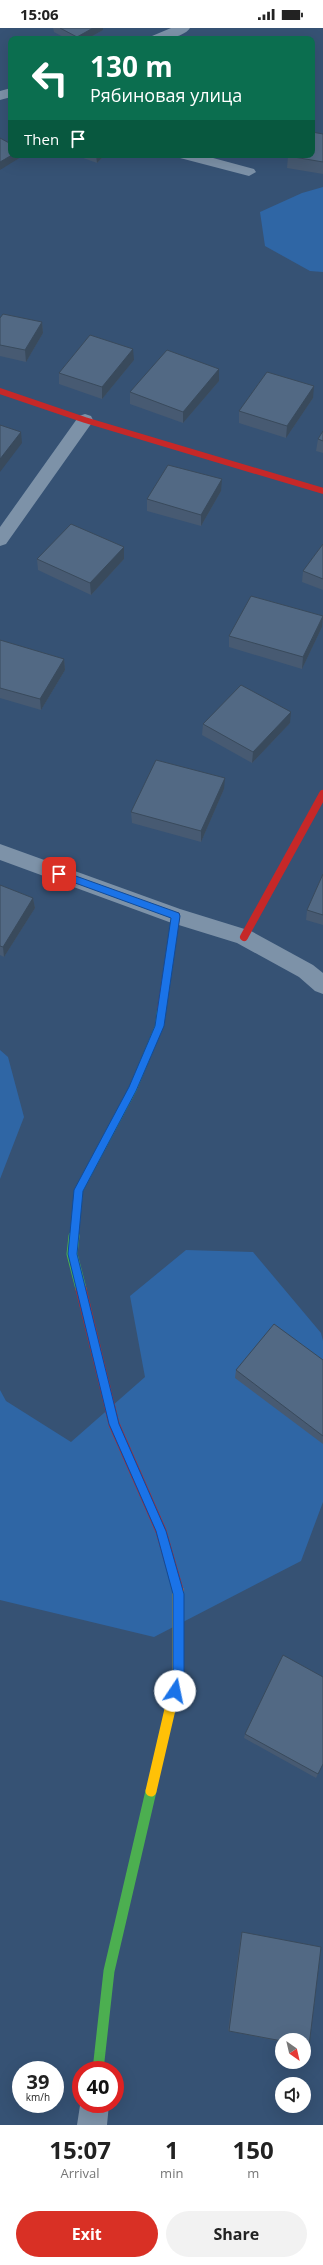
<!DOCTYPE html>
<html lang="en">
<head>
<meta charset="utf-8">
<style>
  :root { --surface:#fff; --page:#f2f2f2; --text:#222; --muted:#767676; --accent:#d93025 }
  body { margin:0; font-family:"Open Sans",sans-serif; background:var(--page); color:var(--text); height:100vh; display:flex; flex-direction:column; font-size:15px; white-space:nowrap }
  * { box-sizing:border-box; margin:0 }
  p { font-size:13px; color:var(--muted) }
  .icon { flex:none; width:22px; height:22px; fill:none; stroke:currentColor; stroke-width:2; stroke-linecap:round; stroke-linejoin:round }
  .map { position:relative; height:2097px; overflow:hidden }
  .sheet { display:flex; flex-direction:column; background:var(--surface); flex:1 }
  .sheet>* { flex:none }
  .guide { position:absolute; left:8px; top:8px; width:307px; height:122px; border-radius:8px; box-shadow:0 4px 16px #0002; background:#0b6e4f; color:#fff; overflow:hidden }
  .needle { width:26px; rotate:146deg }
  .buttons { position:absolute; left:275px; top:2005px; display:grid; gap:8px }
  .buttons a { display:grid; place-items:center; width:36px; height:36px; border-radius:50%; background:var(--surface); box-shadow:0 4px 16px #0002; font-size:20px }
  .speed { position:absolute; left:12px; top:2033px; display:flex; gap:8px; font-size:20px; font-weight:700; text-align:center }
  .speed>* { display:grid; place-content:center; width:52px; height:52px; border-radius:50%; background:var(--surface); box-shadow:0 4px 16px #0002; line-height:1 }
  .speed small { font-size:10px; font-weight:400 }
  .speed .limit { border:6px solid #d22; background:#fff; color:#111 }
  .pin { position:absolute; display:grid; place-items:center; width:34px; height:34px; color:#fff; margin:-17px; border-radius:8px; box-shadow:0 2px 6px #0006 }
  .me { position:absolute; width:44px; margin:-22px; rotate:11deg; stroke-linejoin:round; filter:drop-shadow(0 0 3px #0008) }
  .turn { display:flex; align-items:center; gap:14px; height:84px; padding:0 16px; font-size:18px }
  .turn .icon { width:52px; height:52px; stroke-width:2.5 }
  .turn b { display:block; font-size:28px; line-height:34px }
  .then { display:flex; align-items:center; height:38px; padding:0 16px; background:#0003; gap:8px; font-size:15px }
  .eta { display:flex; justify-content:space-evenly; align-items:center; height:68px; text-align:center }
  .eta b { font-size:24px; font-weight:700; line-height:28px }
  .primary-button { display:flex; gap:8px; margin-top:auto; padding:8px 16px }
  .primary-button a { flex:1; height:46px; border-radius:24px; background:var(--accent); color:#fff; font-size:16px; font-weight:700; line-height:46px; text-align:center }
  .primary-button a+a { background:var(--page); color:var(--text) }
  .status { display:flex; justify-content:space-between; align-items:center; height:28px; padding:0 20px; background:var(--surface); direction:ltr }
  .status svg { height:11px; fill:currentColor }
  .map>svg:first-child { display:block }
  .green { fill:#2f66a5 }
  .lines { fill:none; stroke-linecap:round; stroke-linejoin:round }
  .street { fill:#7d92a8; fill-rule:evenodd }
  .fast-far1 { stroke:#4caf50; stroke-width:8 }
  .fast { stroke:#4caf50; stroke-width:11 }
  .slow { stroke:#ffc107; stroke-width:11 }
  .jam-far2 { stroke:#c62828; stroke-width:6 }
  .jam-far1 { stroke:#c62828; stroke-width:8 }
  .jam { stroke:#c62828; stroke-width:11 }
  .wall { fill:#475a72 }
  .shaded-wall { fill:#394a5c }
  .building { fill:#526984; stroke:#394a5c }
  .route { fill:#1a73e8; stroke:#114b97 }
</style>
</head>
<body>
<div class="status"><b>15:06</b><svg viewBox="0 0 49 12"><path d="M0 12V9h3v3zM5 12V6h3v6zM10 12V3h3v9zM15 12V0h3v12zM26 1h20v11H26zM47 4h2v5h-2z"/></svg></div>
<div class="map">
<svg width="323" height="2097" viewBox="0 0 323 2097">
  <rect width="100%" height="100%" fill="#365274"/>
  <path class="green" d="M323,159V244L310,243L265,218L260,184L302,165Z
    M0,1022L8,1029L24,1089L0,1151Z
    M186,1222L253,1224L321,1305L323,1313V1474L301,1533L154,1609L0,1572V1362L6,1373L71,1414L145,1349L130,1268Z"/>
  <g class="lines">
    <path class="street" d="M171,0H190C182,11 162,11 150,11L152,8Z
      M11,60V69L0,72V63Z
      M178,127H202L254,141L256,144L249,148L180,130Z
      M85,386L91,388L93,392L91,396L6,516L0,518V499L79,388Z
      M0,816L180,881L251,903L313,937L323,945V966L315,963L299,949L237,915L169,894L0,832Z
      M81,2071V2076H109L107,2097H77Z"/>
    <path class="fast-far1" d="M74,1209L79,1162L133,1061L159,998L161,982"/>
    <path class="fast" d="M74,1208L72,1226L81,1261
      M98,2042L109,1943L151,1763"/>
    <path class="slow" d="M151,1763L178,1647V1562"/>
    <path class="jam-far2" d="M0,363L85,392L323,463"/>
    <path class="jam-far1" d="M244,909L323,766
      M161,982L176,888"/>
    <path class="jam" d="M81,1261L114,1396L161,1503L178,1562"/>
  </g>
  <path class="wall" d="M53,0H103V2L87,11H67L54,4Z
    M323,106V146L287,140L288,128Z
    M75,127H105L97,135Z
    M0,290L42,294L43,305L26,334L0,328Z
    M134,332L102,371L59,356V345Z
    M219,353L183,395L130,376V364Z
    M313,370L286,410L239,395V383Z
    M323,403V425L316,423L318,411Z
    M221,463L201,498L147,483V471Z
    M323,516V562L302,554L303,543Z
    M37,531H124L91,567L38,542Z
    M323,588L322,599L302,641L229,619V608Z
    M0,612L64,631L65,642L41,682L0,670Z
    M290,695L252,735L202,707L203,696Z
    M224,761L201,814L132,795L131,784Z
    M323,846V897L306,892L307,882Z
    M0,857L33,870L35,880L4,929L0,927Z
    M323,1332V1416L235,1350L236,1342Z
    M245,1706L323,1736L316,1750L244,1710Z
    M242,1904L309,2018L308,2019L304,2018V2012H282V2014L228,2003L241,1906Z"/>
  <path class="shaded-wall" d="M93,0H103V2L87,11H77V9Z
    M12,127H21V129L0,142V134Z
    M96,127H105L97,135Z
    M42,294L43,305L26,334L25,322Z
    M133,321L134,332L102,371V359Z
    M219,341V353L183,395V384Z
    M314,358L313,370L286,410L287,398Z
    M21,404L22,415L0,444V431Z
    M222,451L221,463L201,498V487Z
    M124,519V531L91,567L90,555Z
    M323,589L322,599L302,641L303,629Z
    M64,631L65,642L41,682L40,671Z
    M291,684L290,695L252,735L253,724Z
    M225,750L224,761L201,814V803Z
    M33,870L35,880L4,929L3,919Z"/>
  <path class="building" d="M60,0H93L77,9Z
    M312,104L323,106V134L288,128V127H312Z
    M0,110L11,116V127H12L0,134Z
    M3,286L42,294L25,322L0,317V290Z
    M90,307L133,321L102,359L59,345Z
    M167,322L219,341L183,384L130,364Z
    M267,344L314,358L287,398L239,383Z
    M0,397L21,404L0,431Z
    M323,403V413L318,411Z
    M168,437L222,451L201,487L147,471Z
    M71,496L124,519L90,555L37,531Z
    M323,516V551L303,543Z
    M251,568L323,588L303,629L229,608Z
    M0,612L64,631L40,671L0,660Z
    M241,657L291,684L253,724L203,696Z
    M156,732L225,750L201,803L131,784Z
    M323,846V887L307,882Z
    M0,857L33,870L3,919L0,918Z
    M274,1296L323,1332V1408L236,1342Z
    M283,1627L323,1649V1736L318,1746L245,1706Z
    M242,1904L321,1919L309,2018L304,2017V2012H282V2013L229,2003Z"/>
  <path class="route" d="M59,842L179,885L180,888L164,998L136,1063L83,1163L77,1226L119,1396L166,1503L184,1566V1647L179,1667L175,1668L171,1667L169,1663L173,1647V1566L156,1503L109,1396L68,1226L74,1162L129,1059L155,998L171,890L56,848V843Z"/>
</svg>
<div class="buttons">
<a><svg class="needle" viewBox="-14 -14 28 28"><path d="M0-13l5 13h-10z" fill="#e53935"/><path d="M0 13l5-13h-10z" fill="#767676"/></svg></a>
<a><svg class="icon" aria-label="sound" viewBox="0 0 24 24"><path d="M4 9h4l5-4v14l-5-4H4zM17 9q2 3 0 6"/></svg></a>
</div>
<div class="speed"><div>39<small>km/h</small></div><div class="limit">40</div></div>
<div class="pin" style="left:59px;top:846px;background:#d93025"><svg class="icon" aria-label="arrive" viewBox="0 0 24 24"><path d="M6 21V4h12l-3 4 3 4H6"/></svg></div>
<svg class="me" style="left:175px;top:1663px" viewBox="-20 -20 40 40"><circle r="19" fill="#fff"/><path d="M0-13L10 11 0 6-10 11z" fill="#1a73e8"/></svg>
<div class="guide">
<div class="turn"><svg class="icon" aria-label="left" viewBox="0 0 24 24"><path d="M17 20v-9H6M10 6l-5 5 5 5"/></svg><div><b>130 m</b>Рябиновая улица</div></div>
<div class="then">Then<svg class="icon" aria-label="arrive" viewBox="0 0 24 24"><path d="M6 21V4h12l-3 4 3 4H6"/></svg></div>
</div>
</div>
<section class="sheet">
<div class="eta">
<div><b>15:07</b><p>Arrival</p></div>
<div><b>1</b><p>min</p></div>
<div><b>150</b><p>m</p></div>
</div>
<div class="primary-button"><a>Exit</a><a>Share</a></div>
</section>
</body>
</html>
